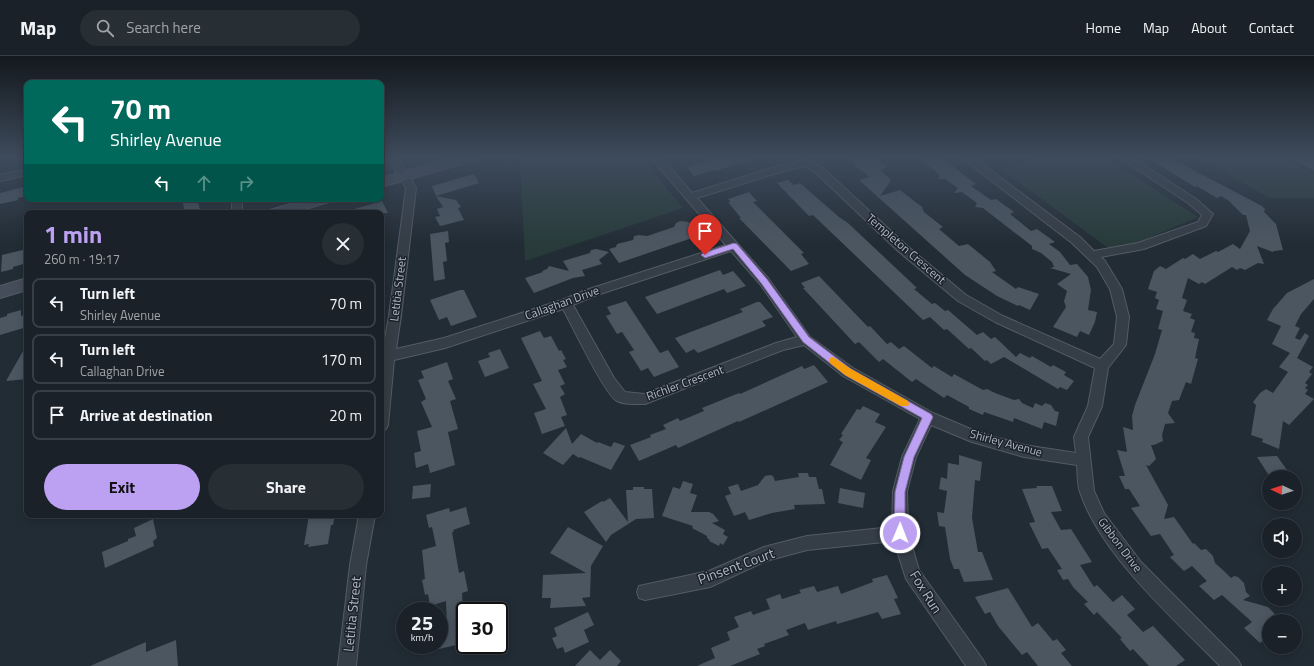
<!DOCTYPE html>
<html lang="en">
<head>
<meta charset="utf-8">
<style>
  :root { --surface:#1a2128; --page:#272e34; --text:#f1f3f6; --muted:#9fa3a8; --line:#383e45; --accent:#bca0f2 }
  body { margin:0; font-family:"Titillium Web",sans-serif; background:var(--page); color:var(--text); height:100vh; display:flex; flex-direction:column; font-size:15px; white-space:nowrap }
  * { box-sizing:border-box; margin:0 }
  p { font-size:13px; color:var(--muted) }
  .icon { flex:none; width:22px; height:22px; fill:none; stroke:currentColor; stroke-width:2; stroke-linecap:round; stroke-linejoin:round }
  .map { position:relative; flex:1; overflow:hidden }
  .side { position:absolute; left:24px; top:154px; width:360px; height:308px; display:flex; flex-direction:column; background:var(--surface); border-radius:8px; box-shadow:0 2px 10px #0003,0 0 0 1px var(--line) }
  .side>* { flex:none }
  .top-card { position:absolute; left:24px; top:24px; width:360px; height:122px; border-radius:8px; box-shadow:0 2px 10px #0003,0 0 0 1px var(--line); background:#00695c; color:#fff; overflow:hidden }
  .needle { width:26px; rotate:274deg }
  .tools { position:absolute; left:1262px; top:414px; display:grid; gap:8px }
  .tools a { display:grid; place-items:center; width:40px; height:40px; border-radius:50%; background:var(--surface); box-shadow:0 2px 10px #0003,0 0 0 1px var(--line); font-size:20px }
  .speed { position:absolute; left:396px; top:546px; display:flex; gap:8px; font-size:20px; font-weight:700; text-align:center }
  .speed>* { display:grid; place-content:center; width:52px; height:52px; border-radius:50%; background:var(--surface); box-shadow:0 2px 10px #0003,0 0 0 1px var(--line); line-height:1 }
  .speed small { font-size:10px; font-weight:400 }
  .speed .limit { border:2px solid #111; border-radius:6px; background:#fff; color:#111 }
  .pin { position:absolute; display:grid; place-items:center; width:34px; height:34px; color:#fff; margin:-41px -17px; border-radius:50% 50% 50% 0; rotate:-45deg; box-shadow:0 0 4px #0007 }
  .pin .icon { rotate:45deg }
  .me { position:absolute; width:44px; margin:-22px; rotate:1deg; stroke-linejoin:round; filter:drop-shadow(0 0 3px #0008) }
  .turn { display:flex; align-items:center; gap:14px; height:84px; padding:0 20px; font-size:18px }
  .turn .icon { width:52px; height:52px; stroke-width:2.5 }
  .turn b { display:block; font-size:28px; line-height:34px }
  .lanes { display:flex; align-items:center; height:38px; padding:0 20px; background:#0003; justify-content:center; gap:20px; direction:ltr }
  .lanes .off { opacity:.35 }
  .round { display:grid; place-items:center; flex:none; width:42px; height:42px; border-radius:21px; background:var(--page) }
  .head { display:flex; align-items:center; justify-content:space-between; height:68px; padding:0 20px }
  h1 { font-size:24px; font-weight:700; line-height:30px; color:var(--accent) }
  .action { display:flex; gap:8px; margin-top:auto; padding:8px 20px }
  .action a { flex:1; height:46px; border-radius:24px; background:var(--accent); color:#111; font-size:16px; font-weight:700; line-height:46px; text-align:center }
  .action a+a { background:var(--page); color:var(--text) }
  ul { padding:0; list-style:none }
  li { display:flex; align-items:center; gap:12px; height:50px; margin:0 8px 6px; padding:0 12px; border:2px solid var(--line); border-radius:8px }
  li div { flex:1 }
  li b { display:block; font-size:15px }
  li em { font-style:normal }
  header { display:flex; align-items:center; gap:24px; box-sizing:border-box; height:56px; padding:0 20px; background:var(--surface); border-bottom:1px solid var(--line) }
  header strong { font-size:19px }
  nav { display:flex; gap:22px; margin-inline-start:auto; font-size:14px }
  .search { width:280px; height:36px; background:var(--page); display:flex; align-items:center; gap:10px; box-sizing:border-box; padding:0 14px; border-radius:22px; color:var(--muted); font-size:15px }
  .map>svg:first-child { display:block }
  .green { fill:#283b3a }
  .building { fill:#4b5661 }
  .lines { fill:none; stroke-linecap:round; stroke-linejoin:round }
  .street-casing { stroke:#535b64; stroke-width:2 }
  .secondary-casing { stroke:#535b64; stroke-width:2 }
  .street { fill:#353d46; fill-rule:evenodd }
  .secondary { fill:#444d59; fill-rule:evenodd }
  .route { fill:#bca0f2; stroke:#7a689d }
  .slow { fill:#f59e0b }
  .labels { text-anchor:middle; stroke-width:3; stroke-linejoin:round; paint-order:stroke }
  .street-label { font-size:12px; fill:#b0b8c3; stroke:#1b222b }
  .near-street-label { font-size:14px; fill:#b0b8c3; stroke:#1b222b }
</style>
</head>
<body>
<header>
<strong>Map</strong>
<div class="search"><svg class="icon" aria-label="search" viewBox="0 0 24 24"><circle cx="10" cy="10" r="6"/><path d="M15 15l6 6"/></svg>Search here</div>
<nav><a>Home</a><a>Map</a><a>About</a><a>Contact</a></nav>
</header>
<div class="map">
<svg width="1314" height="610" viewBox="0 0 1314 610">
  <rect width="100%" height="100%" fill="#222c35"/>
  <path class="green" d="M520,102H642L683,152L525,205Z
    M1036,102H1105L1198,161L1132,189L1108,192L1002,114Z
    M1199,102H1286L1314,117V142H1270Z"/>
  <path class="building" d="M705,102H749V104L715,115L714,114L694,120L687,111L707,105Z
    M848,102H875L887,111L880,114L891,124L880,140L900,134L922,151L924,156L943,171L939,173L959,190L968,188L990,206L996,215L992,216L1016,233L1018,231L1039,238L1030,254L1019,249L1018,250L997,240L965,219L859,124L870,121L854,109L856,108Z
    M919,102H942L976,128L971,130L991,144L996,143L1014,156L1010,158L1031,175L1037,173L1055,186L1049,188L1060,196L1070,209L1077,208L1088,221L1091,234L1088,254L1097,256L1095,266L1089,279L1080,275L1077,281L1053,271L1066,251L1064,245L1067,235L1057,228L1071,218L1050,212L1054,211L1052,206L1041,197L1032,193V190L983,152L975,151L977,147L962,136L954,137L958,132L945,123H939V118Z
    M1148,102H1169L1179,109L1182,108L1262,150L1265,153L1264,156L1276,168L1283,194L1274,195L1273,196L1257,190L1264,208L1258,207L1245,214L1240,212L1237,214L1232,211L1205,228L1202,226L1199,228L1188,222L1182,242L1187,244L1183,255L1192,258L1190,262L1195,264L1191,276L1195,277L1194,282L1199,283L1195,302L1198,303L1191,328L1186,326L1179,344L1172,345L1168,357L1175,367L1165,368L1162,379L1163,385L1154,389H1151L1156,403L1149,410L1146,409L1168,449L1164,463L1174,461L1193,488L1194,487L1201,494L1206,493L1213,500L1215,507L1224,515L1231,522L1234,520L1238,521L1244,527L1246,536L1250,540L1243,544L1268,551L1274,557L1276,565H1269V579L1260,587L1244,572L1252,566L1222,539L1214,544L1199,530L1207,525L1192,510L1184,515L1170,501L1174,499L1160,478L1151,480L1131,452L1140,450L1129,433H1125L1119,420H1125L1117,394L1127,396L1123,371L1133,374L1132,360L1135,349L1155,298L1162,274L1158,273L1163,255L1156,253L1159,244L1155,242L1157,236L1148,233L1154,215L1160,210L1166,213L1183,202L1185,203L1193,198L1200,203L1216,195L1218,196L1233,188L1240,193L1250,175L1246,159H1243L1229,145L1221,140L1217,142L1197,130L1195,131Z
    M1291,102H1314V115Z
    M474,118L479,127L436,140L432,130Z
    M788,124L794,129L800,127L839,161L848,167L917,232L914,233L932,248L935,247L945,255L948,254L977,279L983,276L991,283L995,281L1016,301L1020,297L1030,302L1032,300L1051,311L1053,309L1066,316L1064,319L1074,325L1067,334L1060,331L1058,333L1004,301L991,308L987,304L985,305L971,292L969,293L947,273L944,274L930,261L923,264L813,159L809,160L777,127Z
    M27,130V140L18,142V144L0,148V137Z
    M749,136L757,145L753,146L804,197L801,198L809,208L791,215L739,162H741L728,146H731L728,143Z
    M436,140L456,144L461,151L458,152L464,164L440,170L435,161L440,160L437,153L443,151Z
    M182,143H197L201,157H185Z
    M382,145L388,157H351V154Z
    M680,165L689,166L696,175L688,178L692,182L619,207L609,193L616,191L617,188L633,184L634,180L639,179L647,180L674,171L676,167Z
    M448,175L449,186L445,187L447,205L443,206L445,223L434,225L430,178Z
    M27,193V207L13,211V213L1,216L2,199Z
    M596,193L609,196L599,204L602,208L582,214L585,220L573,222L534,237L525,222L543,216L542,215L547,213L549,210L569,215L563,205L590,197L591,194Z
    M720,214L723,219L733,215L746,230L727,237L724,233L657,258L645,241Z
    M819,220L868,271L870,270L887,288L891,286L899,293L904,290L932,312L934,310L952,321L954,318L983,334L987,333L995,337L1014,344L1019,343L1022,347L1033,352L1035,347L1042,350L1045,347L1051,349L1055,355L1059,356L1056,370L1044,366L1042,373L1014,362L1013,366L984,356L983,359L969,353V351L947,339L944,342L916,323L912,326L883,303L879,306L859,286L855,288L803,232H805L801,227Z
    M1314,223V243L1301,258L1295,270L1300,272L1295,282L1300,284L1305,277L1309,280L1297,302L1313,311L1309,316L1312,318L1305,327L1308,329L1305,332L1308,334L1305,338L1314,343L1289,369L1283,365L1279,393L1262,386L1263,383L1251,379L1256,349L1253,346L1260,337L1266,333L1273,337L1288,316L1279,311L1290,297L1272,288L1281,270L1267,264L1273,253L1287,237Z
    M460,234H464L477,261L451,270L447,261L439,264L430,244Z
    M626,245L660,297L668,294L679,311L654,321L648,312L641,315L629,296L634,294L622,276L617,278L606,260L611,258L607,251Z
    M757,246H760L773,261L762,265L766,270L698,297L694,293L686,297L675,282L743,256L740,253Z
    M21,254V260L27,258V271L0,279V262L7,260V258Z
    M540,275L544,282L551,280L559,295L561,294L566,303L563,304L567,311L558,314L565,328L560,330L565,338L560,341L567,359L561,361L565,370L542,378L534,357L546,353L533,328L542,325L521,282Z
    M27,288V323L6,325Z
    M500,293L509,312L485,321L478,305L490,301L488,297Z
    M447,306L453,323L448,325L456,343L450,345L458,373L448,376L455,409L430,417L428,408L416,412L414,397L421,395L417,375L432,371L421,346L426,343L418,324L424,322L421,315Z
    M814,309L828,326L739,366L738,365L678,392L676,389L639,405L630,389L651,381L650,379L666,373L663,369L678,362L680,365L704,355L702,352L739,337L740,338L802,310L804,313Z
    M863,350L880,358L875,366L886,371L866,402L871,404L861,424L830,409L843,386L839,384L843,379L841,378L857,353L860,354Z
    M566,372L572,388L581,378L597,387L598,386L611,391L614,386L625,390L611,414L580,401L579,402L573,398L563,409L543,397Z
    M959,399L982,406L980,425L975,424L972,462L978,496H982L993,524L964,526L959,513H954L950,503L945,471L939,470L937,456L944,457L947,435L939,433L941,421L947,423L948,407L959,409Z
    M1277,400L1292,421H1270L1257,401Z
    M798,417H808L809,421H816L819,433H822L825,448L794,449L795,453L772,457L749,464L745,456L734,460L725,440L731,438L728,431L738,428L741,435L758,429L765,420L770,419L773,420L775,425L799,421Z
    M683,425L693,428L690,437L697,439L691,456H709L713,458L719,465L712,467L725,474L723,478L728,481L723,489L720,487L719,490L709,485L710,484L707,482V480L692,472L693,470L662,460L673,431L680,433Z
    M431,428L430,441L412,443L413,430Z
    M1036,430H1052L1062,455L1051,456L1061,474L1071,473L1092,506L1080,509L1094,531L1097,529L1113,546L1122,539L1135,553L1127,559L1143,576L1153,570L1185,604L1176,610H1149L1133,593L1130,595L1120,583L1122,582L1097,556L1094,559L1084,548L1088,546L1073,531L1068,523L1063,524L1057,514L1062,513L1048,492L1042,493L1029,467L1035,466L1022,433L1037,432Z
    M633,431H644V433H652L654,462L636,463L611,479L606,486L584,456L602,445L603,446L610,442L628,466L626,434H633Z
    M840,432L865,437L863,452L838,447Z
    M466,451L470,468L453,474L454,476H452L459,517L464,515L468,535L462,537L465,587L439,593V573L447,571L446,545L430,550L428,538L425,539L422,524L425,523L422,494L436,490L432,471L429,472L426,459L449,452L450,456Z
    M309,459H335L333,469H331L328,488L308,491L309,488L304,489Z
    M153,463L157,482L153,485L154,490L105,512L102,496L128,485V483L136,480L134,472Z
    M568,471L603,490L591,510L590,541L582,542L586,550L550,552L551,542H542L543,519L586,517L550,497Z
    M887,519L898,542L894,543L901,558L882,563L878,556L837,568L836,565L808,574L805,567L786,574L789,579L764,588L765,590L757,593L760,598L730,610H697L715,602L711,592L730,584L727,576L739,571L734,561L751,555L753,559L770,553L766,543L780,538L782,543L801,537L799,534L814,530L817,536L838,530L841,538L873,526L872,523Z
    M1008,532L1032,571L1038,567L1053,585L1057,583L1066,594L1061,597L1072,610H1038L1027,596L1022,599L998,570L990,556L985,558L975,541Z
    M588,556L594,569L584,574L589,586L565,597L563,591L557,593L552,582L557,580L554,572Z
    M176,584L178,610H90L146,586V596Z
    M590,594L600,604L610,594L621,605L617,610H575Z"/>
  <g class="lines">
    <g class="street-casing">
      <path id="street" d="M388,102H398L416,132L401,260L396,293L444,282L562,244L586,234L726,189L651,102H662L692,137L781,109L805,104L809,105L823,112L906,189L966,239L1003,260L1100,303L1114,288L1117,261L1110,233L1097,211L1072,187L962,102H974L1080,181L1094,195L1138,187L1198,166L1202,159L1188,147L1120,102H1133L1196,143L1213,158L1206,170L1144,193L1101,201L1105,205L1122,233L1129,261L1126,289L1108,312L1102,350L1088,381L1094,435L1104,457L1141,506L1238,604L1241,610H1220C1174,563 1101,499 1080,436C1077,428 1078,418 1077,409L1024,401L972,386L931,369L916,401L907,435L908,477L919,514L983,604L986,610H966L906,523L894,485L807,494L766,505L710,531L645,544L639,542L637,536L639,530L709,515L764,491L807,480L892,471L893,435L902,401L920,363L843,320L804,289L783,294L645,348C637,348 625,349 617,345C605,339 572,269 563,253L445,292L394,304L388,369L386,373L381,375V305L389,260L406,132ZM804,110L815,116L898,195L958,245L995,266L1095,312L1088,350L1074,381L1076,397L1024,389L980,377L933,357L853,312L810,281L768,222L697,142L787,114ZM731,195L760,228L797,281L776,287L644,338L625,336L614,322L573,249L594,240Z
        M27,113V119L0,125V119Z
        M232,143H242V157H232Z
        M359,459H375L366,509L356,610H338L350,509Z"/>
    </g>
    <g class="secondary-casing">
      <path id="secondary" d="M451,102H475L473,105L381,131V122Z
        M307,143H331L329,146L292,157H268L270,154Z
        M27,222V234L0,242V230Z"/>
    </g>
    <use href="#street" class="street"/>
    <use href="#secondary" class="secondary"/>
  </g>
  <linearGradient id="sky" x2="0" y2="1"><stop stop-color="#13181d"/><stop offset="0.54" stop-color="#3e4b5c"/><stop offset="1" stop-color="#3e4b5c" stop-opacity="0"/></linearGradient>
  <rect width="1314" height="188" fill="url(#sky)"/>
  <path class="route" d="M734,187L737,188L767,223L809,281L851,313L931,358L933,361L914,401L905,436V477L904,480L900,482L896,480L894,477L895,436L904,401L922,362L845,319L803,286L761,227L733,193L705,202L701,199L703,197Z"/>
  <path class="slow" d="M833,301L851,313L908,345L909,348L908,350H901L845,319L830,307L829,305L830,302Z"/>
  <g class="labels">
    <g class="street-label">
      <text transform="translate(906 193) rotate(41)" y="4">Templeton Crescent</text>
      <text transform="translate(398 233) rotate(-83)" y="4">Letitia Street</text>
      <text transform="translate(562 247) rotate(-20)" y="4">Callaghan Drive</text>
      <text transform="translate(685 327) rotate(-20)" y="4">Richler Crescent</text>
      <text transform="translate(1006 387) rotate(15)" y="4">Shirley Avenue</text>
      <text transform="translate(1120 489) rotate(53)" y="4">Gibbon Drive</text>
    </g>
    <g class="near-street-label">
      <text transform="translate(736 510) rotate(-20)" y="5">Pinsent Court</text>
      <text transform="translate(926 536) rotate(58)" y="5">Fox Run</text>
      <text transform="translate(352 558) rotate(-84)" y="5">Letitia Street</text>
    </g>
  </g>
</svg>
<div class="tools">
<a><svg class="needle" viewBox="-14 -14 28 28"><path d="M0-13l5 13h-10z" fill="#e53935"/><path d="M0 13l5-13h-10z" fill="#9fa3a8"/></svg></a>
<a><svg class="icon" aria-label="sound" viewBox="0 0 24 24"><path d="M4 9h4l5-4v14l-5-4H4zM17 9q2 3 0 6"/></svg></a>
<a>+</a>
<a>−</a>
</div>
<div class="speed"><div>25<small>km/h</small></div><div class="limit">30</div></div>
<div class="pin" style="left:705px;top:199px;background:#d93025"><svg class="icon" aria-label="arrive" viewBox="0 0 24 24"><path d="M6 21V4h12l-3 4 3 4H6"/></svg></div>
<svg class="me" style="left:900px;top:477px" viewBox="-20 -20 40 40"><circle r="17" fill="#bca0f2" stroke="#fff" stroke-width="3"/><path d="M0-11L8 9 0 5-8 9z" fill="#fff"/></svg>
<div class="top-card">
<div class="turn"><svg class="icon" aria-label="left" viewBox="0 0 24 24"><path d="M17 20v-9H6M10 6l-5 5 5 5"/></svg><div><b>70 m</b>Shirley Avenue</div></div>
<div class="lanes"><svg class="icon" aria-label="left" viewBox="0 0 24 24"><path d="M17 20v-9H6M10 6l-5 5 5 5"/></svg><svg class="icon off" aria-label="ahead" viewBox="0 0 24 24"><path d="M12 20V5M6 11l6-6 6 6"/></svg><svg class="icon off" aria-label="right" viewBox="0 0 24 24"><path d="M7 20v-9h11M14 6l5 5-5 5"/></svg></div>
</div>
<section class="side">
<div class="head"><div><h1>1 min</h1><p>260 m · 19:17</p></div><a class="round"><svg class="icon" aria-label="close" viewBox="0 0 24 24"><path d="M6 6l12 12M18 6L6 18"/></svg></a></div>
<ul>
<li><svg class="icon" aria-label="left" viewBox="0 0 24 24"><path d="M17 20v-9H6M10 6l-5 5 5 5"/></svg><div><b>Turn left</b><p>Shirley Avenue</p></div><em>70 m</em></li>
<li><svg class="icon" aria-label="left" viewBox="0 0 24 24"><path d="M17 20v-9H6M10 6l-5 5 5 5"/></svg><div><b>Turn left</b><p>Callaghan Drive</p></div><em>170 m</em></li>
<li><svg class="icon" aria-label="arrive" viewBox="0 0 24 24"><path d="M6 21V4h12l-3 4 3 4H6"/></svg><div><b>Arrive at destination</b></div><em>20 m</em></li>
</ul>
<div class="action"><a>Exit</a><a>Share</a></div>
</section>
</div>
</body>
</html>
